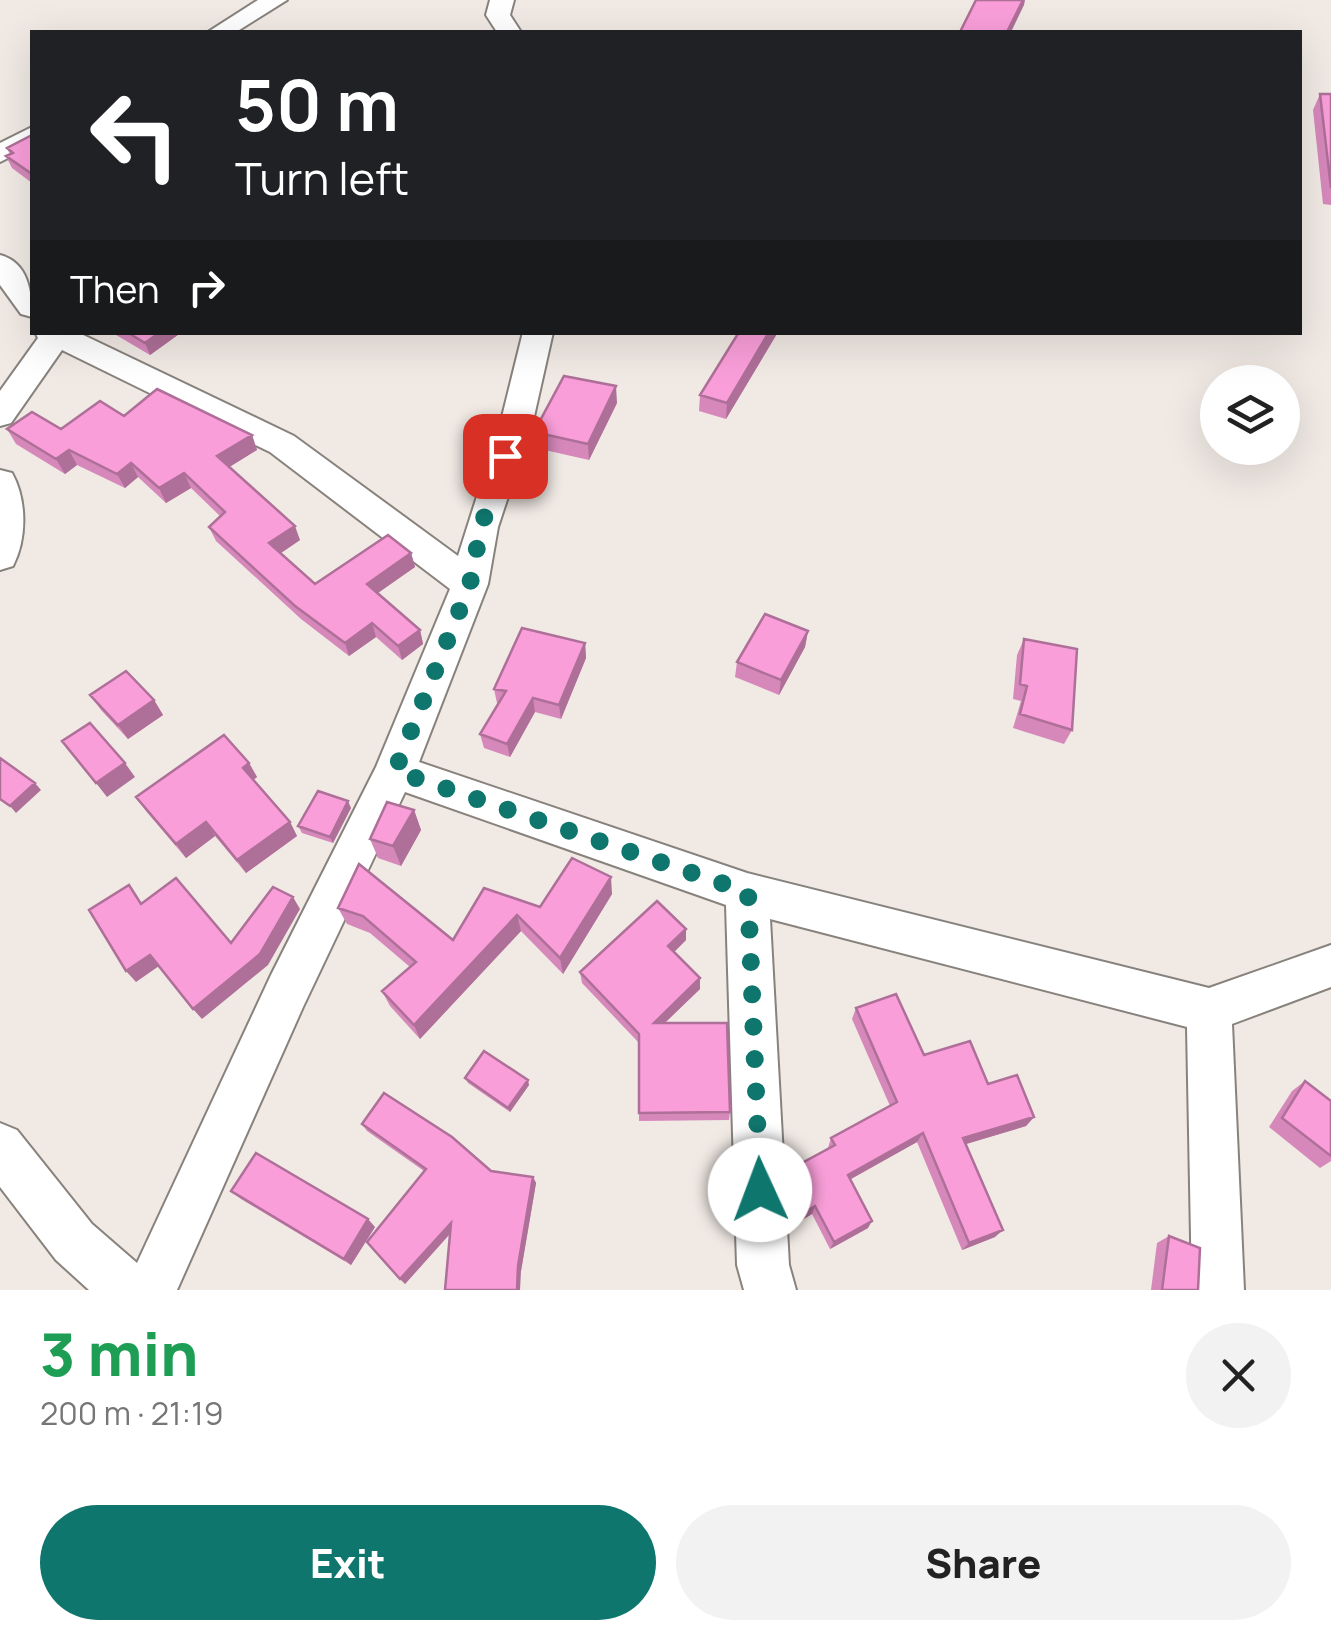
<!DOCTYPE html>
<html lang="en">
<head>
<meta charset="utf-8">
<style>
  :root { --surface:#fff; --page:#f2f2f2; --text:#222; --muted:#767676; --accent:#0f766e }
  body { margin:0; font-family:Manrope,sans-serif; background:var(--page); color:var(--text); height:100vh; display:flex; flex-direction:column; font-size:38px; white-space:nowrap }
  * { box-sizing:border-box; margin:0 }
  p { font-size:32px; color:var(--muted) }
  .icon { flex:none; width:55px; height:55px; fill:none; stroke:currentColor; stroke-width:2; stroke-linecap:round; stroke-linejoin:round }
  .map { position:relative; height:1290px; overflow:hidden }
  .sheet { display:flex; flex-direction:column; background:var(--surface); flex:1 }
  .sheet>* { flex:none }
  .hud { position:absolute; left:30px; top:30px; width:1272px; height:305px; border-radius:0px; box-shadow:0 10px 40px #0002; background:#202124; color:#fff; overflow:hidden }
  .fabs { position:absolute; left:1200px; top:365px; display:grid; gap:20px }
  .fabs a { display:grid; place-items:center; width:100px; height:100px; border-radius:50%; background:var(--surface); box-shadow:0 10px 40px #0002; font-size:50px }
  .pin { position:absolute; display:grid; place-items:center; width:85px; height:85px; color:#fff; margin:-42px; border-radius:20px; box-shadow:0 5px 15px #0006 }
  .me { position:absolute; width:110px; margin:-55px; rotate:358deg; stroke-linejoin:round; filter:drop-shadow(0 0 8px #0008) }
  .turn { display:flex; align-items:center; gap:35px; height:210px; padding:0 40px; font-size:45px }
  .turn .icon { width:130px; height:130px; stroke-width:2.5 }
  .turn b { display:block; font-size:70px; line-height:85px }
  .then { display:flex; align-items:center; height:95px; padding:0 40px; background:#0003; gap:20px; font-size:38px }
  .round { display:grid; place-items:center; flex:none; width:105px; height:105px; border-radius:52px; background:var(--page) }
  .summary { display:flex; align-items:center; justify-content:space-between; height:170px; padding:0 40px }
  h1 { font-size:60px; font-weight:800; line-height:75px; color:#1e9e55 }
  .button { display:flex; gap:20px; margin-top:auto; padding:20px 40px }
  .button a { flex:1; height:115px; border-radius:60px; background:var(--accent); color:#fff; font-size:40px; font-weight:800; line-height:115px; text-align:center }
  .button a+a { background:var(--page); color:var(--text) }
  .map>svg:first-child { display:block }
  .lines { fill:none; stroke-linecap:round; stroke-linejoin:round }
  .street-casing { stroke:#88827d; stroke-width:4 }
  .street { fill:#fff; fill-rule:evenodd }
  .wall { fill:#d688bb }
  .shaded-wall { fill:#ae6f98 }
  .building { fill:#f99ed9; stroke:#ae6f98; stroke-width:2.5 }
  .route { stroke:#0f766e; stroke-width:18; stroke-dasharray:0 32.4 }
</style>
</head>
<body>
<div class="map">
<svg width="1331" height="1290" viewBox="0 0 1331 1290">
  <rect width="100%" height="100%" fill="#f0e9e4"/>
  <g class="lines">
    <g class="street-casing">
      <path id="street" d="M258,0H287L236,32H208Z
        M490,0H514L510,15L521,32H497L486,15Z
        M32,127V146L0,162V143Z
        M0,255C28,262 32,292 32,317L21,314L0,285Z
        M35,332H77L294,436L458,556L501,421L523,332H553L533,421L498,527L488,584L419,762L747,873L1209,988L1331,945V987L1232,1024L1244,1290H1192L1187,1027L770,919L789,1265L796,1290H744L737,1265L726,905L405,792L303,1007L177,1290H89L56,1260L0,1187V1123L17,1130L92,1224L137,1263L271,975L376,767L450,589L270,452L62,350L11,423L0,426V391L38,338Z
        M0,470L12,473C27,500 27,539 13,566L0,570Z"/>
    </g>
    <use href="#street" class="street"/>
  </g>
  <path class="wall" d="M1320,94H1331V205L1323,204L1313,110Z
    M32,135V183L12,168L6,156L10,154L7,148Z
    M111,332H182L150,355Z
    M739,332H778L726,419L699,411L700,395Z
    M617,403L589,460L536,448L534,432Z
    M124,416L252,435L257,450L229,467L300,540L281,553L315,584L411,553L415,567L377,593L420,630L423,644L402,660L376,637L349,656L301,619L216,541L209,527L221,517L191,488L166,503L138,477L125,488L77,465L65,474L16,444L7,429H61Z
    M808,631L805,647L779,695L735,677L737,662Z
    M1024,639L1072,730L1064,744L1013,728L1021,701L1013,699L1017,655Z
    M585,643L586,658L561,719L535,712L510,757L484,748L480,734L499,703H497L494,689Z
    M90,695L154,700L163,715L128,739L101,710Z
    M249,763L257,777L253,780L290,822L297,836L246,873L215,836L186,858L146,811L136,797Z
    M351,808L333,843L302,833L298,826Z
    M414,810L421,830L401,866L378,858L370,839Z
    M612,894L563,974L521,931L420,1039L390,1006L382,991L410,967L370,933L347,924L338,908L453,940L540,907Z
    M686,929V940L674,952L700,989L665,1023L730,1112L729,1120L639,1121V1043L582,983L580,972Z
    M856,1008L924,1055L988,1084L1034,1117L1026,1126L966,1144L995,1237L962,1250L917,1142L850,1179L868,1228L830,1249L812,1214L794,1225L788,1177L791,1169L828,1148L831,1138L890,1106L852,1019Z
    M465,1078L529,1085L510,1112L468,1083Z
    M1305,1081L1331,1101V1161L1320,1168L1269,1127L1292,1091Z
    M362,1124L491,1171L533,1177L536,1183L521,1271L450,1234L405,1284L424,1171L367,1131Z
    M231,1191L375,1227L351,1265L241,1199Z
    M1169,1236L1198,1290H1151L1157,1243Z"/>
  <path class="shaded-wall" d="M1023,0H1025L1024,5L1011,32H1007Z
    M160,332H182L150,355L145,343Z
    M769,332H778L726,419L727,403Z
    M616,386L617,403L589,460L588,444Z
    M252,435L257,450L223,471L217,456Z
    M69,450L77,465L65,474L56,459Z
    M131,463L138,477L125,488L117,474Z
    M184,473L191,488L166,503L159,488Z
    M295,526L300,540L275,557L269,543Z
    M411,553L415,567L371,598L367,584Z
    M372,623L376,637L349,656L345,643Z
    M420,630L423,644L402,660L398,646Z
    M808,631L805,647L779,695L781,680Z
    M585,643L586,658L561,719L559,705Z
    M533,698L535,712L510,757L507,744Z
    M154,700L163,715L128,739L118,725Z
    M125,763L135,777L107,797L96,783Z
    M249,763L257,777L250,782L243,768Z
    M35,783L41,790L16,813L10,806Z
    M348,801L351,808L333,843L330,837Z
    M414,810L421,830L401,866L393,846Z
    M206,822L215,836L186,858L176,844Z
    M290,822L297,836L246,873L237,860Z
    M611,877L612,894L563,974L560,958Z
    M293,897L300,909L268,965L202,1019L193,1009Z
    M517,915L521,931L420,1039L414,1025Z
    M686,929V940L668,958V946Z
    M150,955L159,966L136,982L126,971Z
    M700,978V989L654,1033V1023Z
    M528,1080L529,1085L510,1112L508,1108Z
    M1034,1117L1026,1126L956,1147L963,1138Z
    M923,1133L917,1142L844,1183L848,1175Z
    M533,1177L536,1183L521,1271L520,1290H517L518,1266Z
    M815,1206L812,1214L794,1225L796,1217Z
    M368,1219L375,1227L351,1265L344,1259Z
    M872,1221L868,1228L830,1249L834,1242Z
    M451,1223L455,1228L405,1284L400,1279Z
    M1003,1230L995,1237L962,1250L969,1243Z"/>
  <path class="building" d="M976,0H1023L1007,32H960Z
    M1320,94H1331V188Z
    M32,135V174L6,156L13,153L7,148Z
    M127,332H160L145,343Z
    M739,332H769L727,403L700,395Z
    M564,376L616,386L588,444L534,432Z
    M157,389L252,435L217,456L295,526L269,543L315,584L388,535L411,553L367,584L420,630L398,646L372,623L345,643L295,606L209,527L225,512L184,473L159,488L131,463L117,474L69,450L56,459L7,429L32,412L61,429L100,401L124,416Z
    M765,614L808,631L781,680L737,662Z
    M522,628L585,643L559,705L533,698L507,744L480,734L506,691L494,689Z
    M1024,639L1077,649L1072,730L1020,714L1027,686L1020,684Z
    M126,671L154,700L118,725L90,695Z
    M90,723L125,763L96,783L62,741Z
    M224,735L249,763L243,768L290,822L237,860L206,822L176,844L136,797Z
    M0,758L35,783L10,806L0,799Z
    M318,791L348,801L330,837L298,826Z
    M387,802L414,810L393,846L370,839Z
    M572,858L611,877L560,958L517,915L414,1025L382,991L416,962L363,916L338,908L359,864L453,940L484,888L540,907Z
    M176,878L231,943L273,887L293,897L260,954L193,1009L150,955L126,971L89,910L129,885L141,904Z
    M657,901L686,929L668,946L700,978L654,1023H727L730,1112L639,1113V1034L580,972Z
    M896,994L924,1055L970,1041L988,1084L1017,1075L1034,1117L963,1138L1003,1230L969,1243L923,1133L848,1175L872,1221L834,1242L815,1206L796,1217L791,1169L835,1145L831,1138L897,1102L856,1008Z
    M484,1051L528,1080L508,1108L465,1078Z
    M1305,1081L1331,1101V1156L1282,1118Z
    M384,1093L452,1137L491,1171L533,1177L518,1266L517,1290H445L451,1223L400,1279L367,1242L426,1169L362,1124Z
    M256,1153L368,1219L344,1259L231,1191Z
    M1169,1236L1200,1248L1198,1290H1162Z"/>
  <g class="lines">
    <path class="route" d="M505,456L481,527L470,584L395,771L748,892L760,1190"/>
  </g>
</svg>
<div class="fabs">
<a><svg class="icon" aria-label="layers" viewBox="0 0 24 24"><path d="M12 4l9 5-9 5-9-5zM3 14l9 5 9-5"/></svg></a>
</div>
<div class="pin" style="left:505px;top:456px;background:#d93025"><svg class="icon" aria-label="arrive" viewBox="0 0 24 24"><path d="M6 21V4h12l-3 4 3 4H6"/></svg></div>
<svg class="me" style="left:760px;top:1190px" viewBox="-20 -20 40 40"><circle r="19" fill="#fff"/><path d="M0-13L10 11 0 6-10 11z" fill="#0f766e"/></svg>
<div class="hud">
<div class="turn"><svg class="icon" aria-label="left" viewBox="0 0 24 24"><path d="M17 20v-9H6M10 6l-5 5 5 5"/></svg><div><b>50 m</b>Turn left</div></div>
<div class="then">Then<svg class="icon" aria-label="right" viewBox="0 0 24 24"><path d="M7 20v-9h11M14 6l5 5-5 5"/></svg></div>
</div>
</div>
<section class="sheet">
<div class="summary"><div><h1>3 min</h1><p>200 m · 21:19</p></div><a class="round"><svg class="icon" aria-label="close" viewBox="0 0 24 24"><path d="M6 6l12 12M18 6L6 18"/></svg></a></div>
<div class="button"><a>Exit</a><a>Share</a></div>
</section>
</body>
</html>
